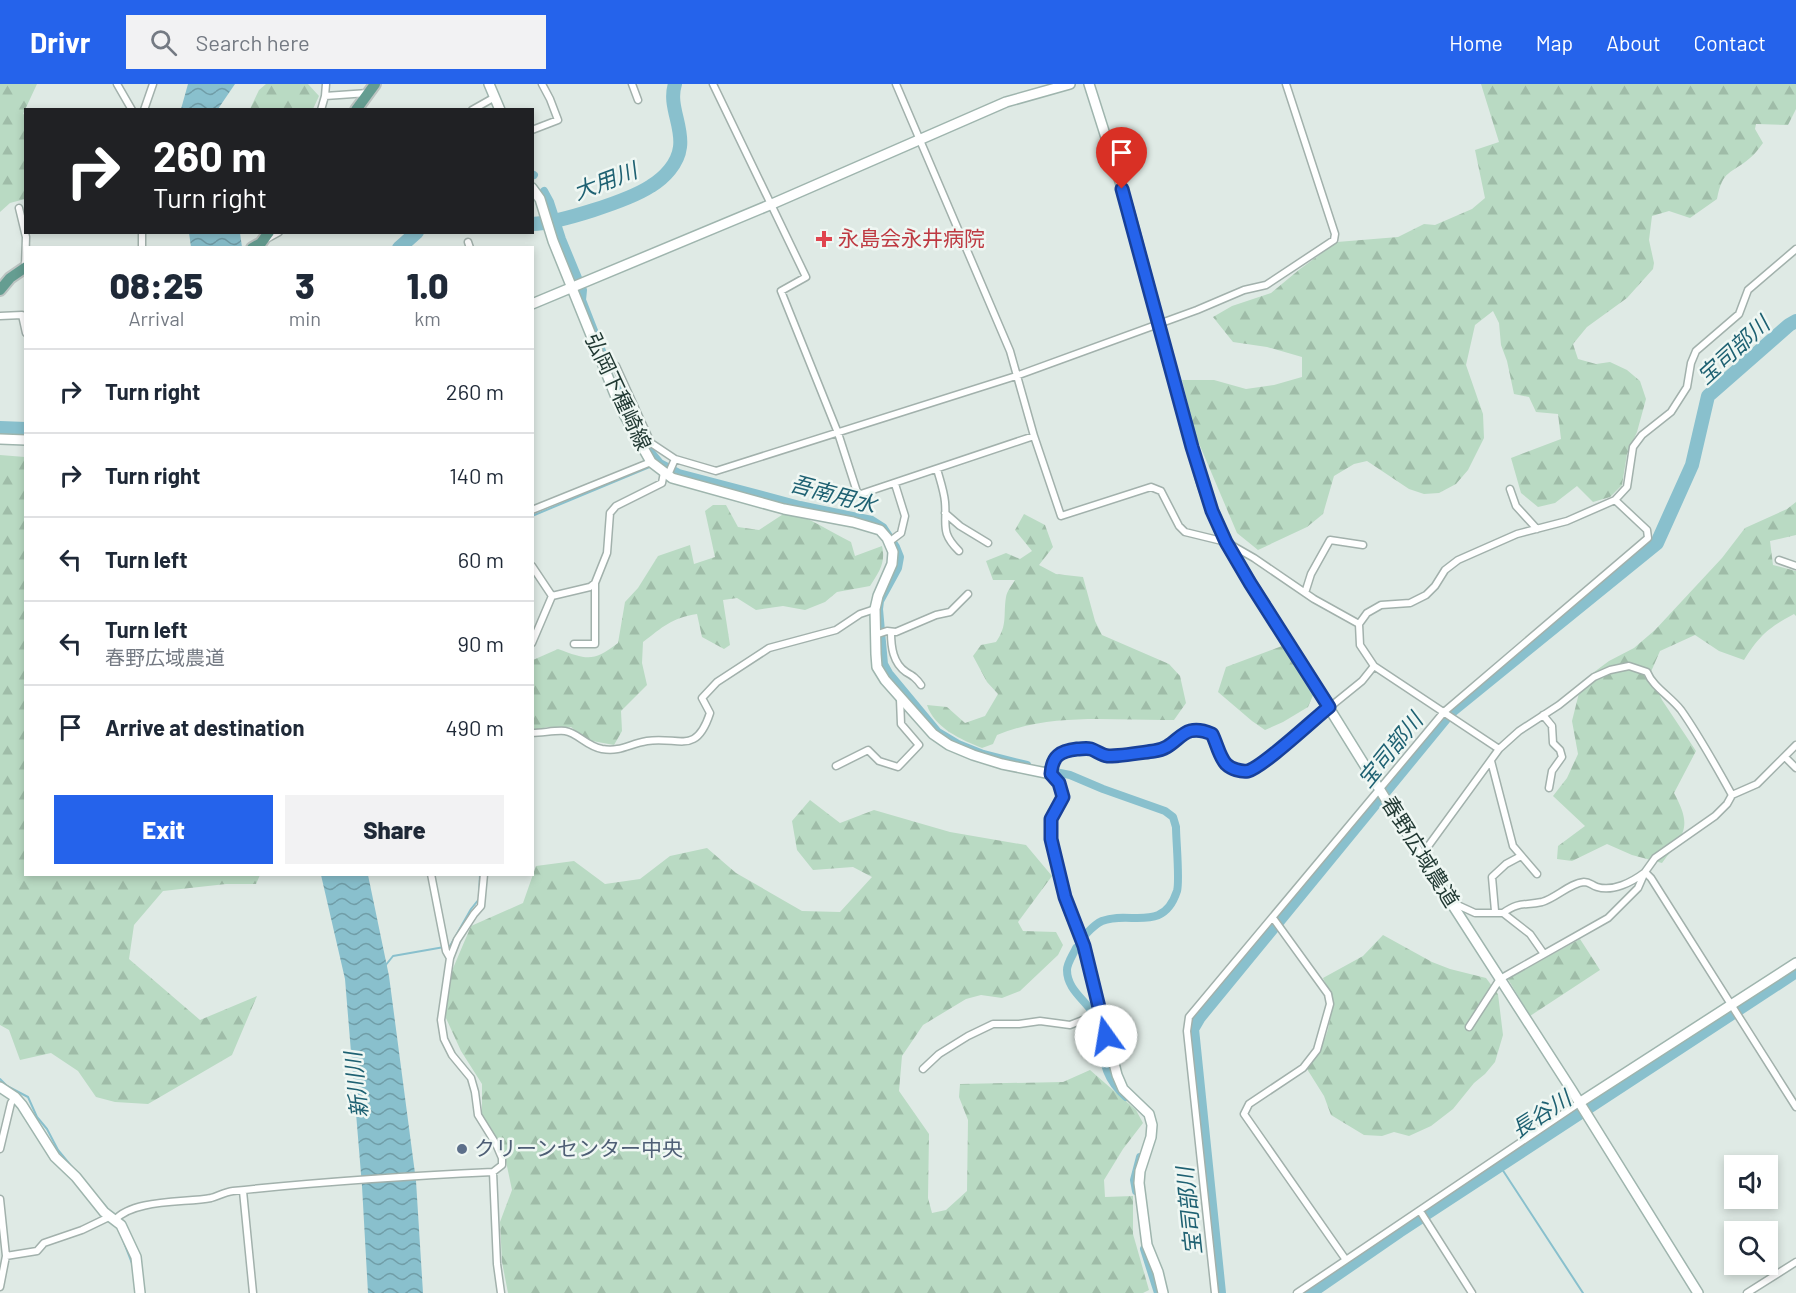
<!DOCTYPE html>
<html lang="en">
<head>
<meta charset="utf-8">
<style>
  :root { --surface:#fff; --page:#f2f2f3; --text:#1f2937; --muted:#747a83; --line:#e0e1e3; --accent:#2563eb }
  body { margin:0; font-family:Barlow,"Noto Sans JP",sans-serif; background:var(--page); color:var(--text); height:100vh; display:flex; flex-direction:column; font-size:22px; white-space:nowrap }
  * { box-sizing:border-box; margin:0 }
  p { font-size:20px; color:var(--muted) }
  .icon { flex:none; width:33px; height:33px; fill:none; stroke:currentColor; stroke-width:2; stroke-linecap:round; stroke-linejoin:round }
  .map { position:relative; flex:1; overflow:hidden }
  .sheet { position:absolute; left:24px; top:162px; width:510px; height:630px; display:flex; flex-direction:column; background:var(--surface); border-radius:0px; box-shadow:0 3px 9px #0003 }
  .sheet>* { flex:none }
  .guide { position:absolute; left:24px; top:24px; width:510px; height:126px; border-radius:0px; box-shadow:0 3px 9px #0003; background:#202124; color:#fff; overflow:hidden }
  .controls { position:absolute; left:1724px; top:1071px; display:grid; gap:12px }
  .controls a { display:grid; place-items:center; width:54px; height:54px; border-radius:0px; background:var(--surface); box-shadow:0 3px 9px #0003; font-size:30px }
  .pin { position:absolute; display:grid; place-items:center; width:51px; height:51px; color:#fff; margin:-62px -26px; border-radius:50% 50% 50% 0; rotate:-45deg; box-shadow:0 0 6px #0007 }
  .pin .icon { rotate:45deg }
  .me { position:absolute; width:66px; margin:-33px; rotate:347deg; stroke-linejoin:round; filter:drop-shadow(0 0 4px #0008) }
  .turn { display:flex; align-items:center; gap:21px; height:126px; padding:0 30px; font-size:27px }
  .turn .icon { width:78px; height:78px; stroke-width:2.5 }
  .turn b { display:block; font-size:42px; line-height:51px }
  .eta { display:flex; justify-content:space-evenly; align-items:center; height:102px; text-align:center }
  .eta b { font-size:36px; font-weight:800; line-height:42px }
  .button { display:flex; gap:12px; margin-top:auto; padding:12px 30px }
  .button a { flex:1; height:69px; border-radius:0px; background:var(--accent); color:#fff; font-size:24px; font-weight:800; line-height:69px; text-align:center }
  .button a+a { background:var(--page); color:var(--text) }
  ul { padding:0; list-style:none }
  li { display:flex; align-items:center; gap:18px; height:84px; padding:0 30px; border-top:2px solid var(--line) }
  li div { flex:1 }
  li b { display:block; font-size:22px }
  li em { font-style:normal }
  header { display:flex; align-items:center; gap:36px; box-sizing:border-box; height:84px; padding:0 30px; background:var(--accent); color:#fff }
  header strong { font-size:28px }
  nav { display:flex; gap:33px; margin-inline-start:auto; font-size:21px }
  .search { width:420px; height:54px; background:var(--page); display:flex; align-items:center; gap:15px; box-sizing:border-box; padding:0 21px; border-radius:0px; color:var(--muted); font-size:22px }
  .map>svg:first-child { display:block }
  .forest { fill:url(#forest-firs) }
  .water { fill:url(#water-waves) }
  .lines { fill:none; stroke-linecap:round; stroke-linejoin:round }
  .stream { stroke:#89c0cd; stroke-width:2 }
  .canal { stroke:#89c0cd; stroke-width:8 }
  .river { stroke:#89c0cd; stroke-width:14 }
  .street-casing { stroke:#a2b1ac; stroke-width:9 }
  .secondary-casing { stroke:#9fb5ae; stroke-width:12 }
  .primary-casing { stroke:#bcc4c2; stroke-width:14 }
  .street { stroke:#fff; stroke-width:6 }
  .secondary { stroke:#fff; stroke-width:9 }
  .primary { stroke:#659d91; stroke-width:10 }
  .route-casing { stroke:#184099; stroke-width:15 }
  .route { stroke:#2563eb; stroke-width:10 }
  .health-dot { fill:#e0444e; stroke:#eff7f3; stroke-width:2 }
  .service-dot { fill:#5c6f8a; stroke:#eff7f3; stroke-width:2 }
  .labels { text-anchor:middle; stroke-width:5; stroke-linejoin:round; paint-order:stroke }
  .health-label { font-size:21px; fill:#be3a42; stroke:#eff7f3; text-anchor:start }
  .street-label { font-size:21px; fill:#213933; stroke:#eff7f3 }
  .service-label { font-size:21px; fill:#4e5e75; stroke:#eff7f3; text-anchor:start }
  .water-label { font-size:22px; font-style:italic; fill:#1e6172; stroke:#eff7f3 }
</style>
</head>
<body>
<header>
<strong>Drivr</strong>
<div class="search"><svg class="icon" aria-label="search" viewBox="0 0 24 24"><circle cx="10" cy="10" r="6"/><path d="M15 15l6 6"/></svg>Search here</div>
<nav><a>Home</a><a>Map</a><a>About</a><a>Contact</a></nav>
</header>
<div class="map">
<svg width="1796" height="1209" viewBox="0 0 1796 1209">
  <defs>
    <pattern id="forest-firs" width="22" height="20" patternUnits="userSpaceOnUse" patternTransform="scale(1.5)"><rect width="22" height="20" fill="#b9dac3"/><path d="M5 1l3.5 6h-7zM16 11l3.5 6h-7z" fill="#9fbca8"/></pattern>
    <pattern id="water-waves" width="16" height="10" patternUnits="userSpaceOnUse" patternTransform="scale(1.5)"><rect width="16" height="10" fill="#89c0cd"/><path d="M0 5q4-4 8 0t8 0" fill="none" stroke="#709da7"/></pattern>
  </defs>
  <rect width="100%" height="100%" fill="#dfeae5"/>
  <path class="forest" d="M0,0H37L23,30L26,31L25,115L10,119L0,128Z
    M266,0H308L319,12L313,25H250L259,6Z
    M1481,0H1796V25L1788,41L1756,40L1755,45L1763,59C1759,64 1755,70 1750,74C1730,91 1723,85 1717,115L1690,134L1669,127L1652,132L1649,156L1654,179L1653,185L1627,214L1587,243L1573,260L1578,275L1596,280L1610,278L1627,286L1640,297L1646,315L1637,348L1627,370L1622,401L1610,413L1593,418L1577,402L1555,419L1538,423L1521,409L1511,374L1561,355L1558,330L1536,328L1529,313L1514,310L1507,277L1501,261L1499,239L1493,227L1475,241L1466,281L1483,330L1484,354L1468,386L1456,400L1439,409L1424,410L1409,405L1367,377L1354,380L1334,392L1323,430L1307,443L1258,466L1237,449L1195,350L1182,296H1214L1246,305L1274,301L1302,293V273L1267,263L1233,258L1213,233L1232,222L1271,209L1300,185L1337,158L1398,153L1424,140L1435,141L1472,125L1485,114L1475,66L1499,58Z
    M0,371L25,373L26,790L260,791L256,800H226L163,807L134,841L129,875L200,936L257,912L232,971L148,1020L115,1018L96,1013L78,987L51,969L20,976L9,946L0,941Z
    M1796,418V451L1770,457L1773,481L1796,487V532L1794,530C1768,544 1760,551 1744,576L1719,567L1695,551L1660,567L1650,590L1662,616L1696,667L1674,709C1693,744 1684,750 1662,779L1632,771L1607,760L1572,777L1557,775L1558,762L1585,742L1553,712L1567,694L1578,670L1572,637L1582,597L1609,577L1634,564L1655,546L1722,474L1745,444L1787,425Z
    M713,421H726L738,443L759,446L788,427C810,434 829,447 851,458L855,472L882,462C886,479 879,488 870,502L837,508L825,518L805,526L783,522L756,526L737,514L723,516L730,561L724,565L702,553L697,530C671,534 663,543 643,558L642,579L647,601L621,627L622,647L614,661L587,656L571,643H547L533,647V576L558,565C588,576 593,578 618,559L625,518L638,504L658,472L690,461L694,480L715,473L705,427Z
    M1024,430L1045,441L1053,463L1039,481L1056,490L1083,493L1095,537L1102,551L1169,580L1180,592L1186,619L1174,636C1114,637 1053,628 997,651L993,660L982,664C962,656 934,644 927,621L947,623L965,639L985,632L998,610L987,598L973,572L981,561L996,558C1008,541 1003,531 1006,513C1007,507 1012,501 1015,496H993L986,477L1006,469L1020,475L1032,467L1015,446Z
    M1282,562L1314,609L1308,623L1283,638L1265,646L1252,637L1218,608L1226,583Z
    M810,716L840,739L874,726L950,748L1026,761L1052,792L1018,838L1023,847L1056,848L1063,861L1058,871L1020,907L1002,914L981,911L966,915L923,941L902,972L899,1007L929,1050L928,1114L932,1129L946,1126L967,1107L968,1036L959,1013L960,1000L1063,998L1090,986L1136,1026L1143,1039L1123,1065L1104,1096L1105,1113L1133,1112V1150L1149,1206L1143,1209H508L502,1178L500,1138L512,1106L504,1068L482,1037V1000L461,967L445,932L451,889L471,842L523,819L536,782L574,777L605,800L640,795L670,772L707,764L736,789L802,827L840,828L872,793L853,783L813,786L797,766L792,737Z
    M1383,851L1432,878L1450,885L1486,894L1498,910L1503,951L1495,978L1485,990L1474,999L1453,1025L1431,1042L1409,1052L1394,1048L1382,1052L1364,1051L1331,1031L1324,1012L1307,985C1328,958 1339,926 1323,894L1363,872Z
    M1580,855L1600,886L1530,932L1508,895Z"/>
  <path class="water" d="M188,0H235L218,25H181Z
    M189,149H240L242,163H191Z
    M321,791H368L389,892L416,1097L423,1209H368L362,1102L345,895Z"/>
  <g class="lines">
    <path class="stream" d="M532,432L652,382
      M385,882L393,872L450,862L471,825L479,815L480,790
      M0,995L7,1002L28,1013L37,1033L47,1045L58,1066L72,1083
      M1500,1082L1583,1209
      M101,1117L107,1124
      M121,1151L133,1182"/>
    <path class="canal" d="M532,90L534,91
      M544,107L550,118L562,155L583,206L582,216L607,280
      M615,300L637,345
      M646,362L660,379L679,389L800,421L872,436L883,443L896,463L900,473L898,484L880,517L879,525L884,580L889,589L938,648L958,660L983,670L1027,681
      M1045,686L1070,691L1103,705L1165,727L1173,733L1176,743C1176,756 1180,797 1177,807C1163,850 1130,826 1102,837C1095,840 1090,846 1085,851
      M1076,864C1073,871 1067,879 1067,886C1067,905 1084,915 1093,929C1111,960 1092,983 1126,1013
      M1136,1107L1134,1096L1140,1073
      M1144,1165L1158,1209"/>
    <path class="river" d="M532,140C559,139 628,117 651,102C664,94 678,80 680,63C683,42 668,21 675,0
      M399,164L417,148
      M0,344L26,345
      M1219,1209L1192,945L1199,933L1449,628L1657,459L1692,381L1708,312L1789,241L1796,237
      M1309,1209L1399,1147L1796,887"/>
    <g class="street-casing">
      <path id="street" d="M117,0L132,26
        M632,0L638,16
        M713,0L806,193L781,207L838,349L858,411L1034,352
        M896,0L1010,267L1034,352L1061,432L1151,403L1161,407L1179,442L1185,448L1226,458L1254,474L1314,515L1359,540
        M325,12L326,0
        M144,26L153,0
        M321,26L325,12L368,9
        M472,26L495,13
        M532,46L558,36L550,15L542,0
        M19,124L26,153L25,184
        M268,154L279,148
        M468,158L470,164
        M142,164V148
        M0,232L22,231L26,249
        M605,287L616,282L651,359L675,375L716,387L1016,292L1197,226L1244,206L1266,201L1334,156L1335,150L1286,0
        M937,385C940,396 944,407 945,418C947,442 940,448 959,467
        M668,391L675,375
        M1510,405L1516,422L1537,445
        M532,426L651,378
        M945,429L960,442L988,459
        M889,458L901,449L905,432L895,400
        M1779,476L1796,482
        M532,482L552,512
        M1305,509L1311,490L1330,456L1363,461
        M891,548C891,563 893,579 906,588C913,592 916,594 921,601
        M875,551L887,547L896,548L936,531L950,528L968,510
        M532,559L552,512L590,503L595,499L607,469L610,429L616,422L662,399L664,388
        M574,560H595V499
        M1543,631L1552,642L1553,659L1560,666L1562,673L1552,687L1549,704
        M532,649C543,649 555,646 565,647C578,649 586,662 602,665C621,668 629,660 647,657C679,652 696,672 710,629L702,614L717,598L769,564L836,546L860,530L875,525
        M1499,665L1374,582L1360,561L1359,540L1367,529L1381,521L1410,519L1426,511L1435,502L1445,486L1458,476L1517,450L1567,437L1615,416L1627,403L1633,363L1642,351L1671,328L1687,303L1691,279L1696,267L1739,230L1748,206L1796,165
        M1785,673L1796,684
        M1491,677L1513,762L1537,790
        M836,682L868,666L879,677L898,683L919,661L901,640L900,615
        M1051,690C1053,672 1060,667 1077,665C1082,665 1086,664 1091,665C1097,667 1101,671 1108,671C1122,672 1139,669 1154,667C1180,664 1180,636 1212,650C1225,673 1230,701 1262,678L1362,597L1374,582
        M1421,772L1499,665L1519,647L1559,621L1594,593L1610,586L1629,582L1647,588C1653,603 1670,612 1681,626C1700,653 1716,682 1732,711
        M1645,788L1651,794L1796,1023
        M431,790L446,867L450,874
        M1451,818L1475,829H1503L1530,850L1544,870
        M1495,827L1492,793L1506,780L1521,772
        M1503,829C1520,817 1524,822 1542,818C1556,814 1570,799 1584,798C1590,798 1591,801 1597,803C1613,808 1632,798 1644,789
        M1273,834L1328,910L1330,920L1317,966L1303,984L1249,1020L1244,1030L1346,1176
        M1469,943L1500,895L1608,834L1638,804L1645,788L1655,774L1715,732L1727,720L1732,711L1757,700L1796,661
        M923,985L939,970L968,952L993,940H1019L1040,937L1070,941L1101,929
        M0,1065L11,1019L15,1013
        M493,1088L497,1180L501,1209
        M243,1107L253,1209
        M0,1115L6,1172L0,1203
        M1420,1127L1472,1209
        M115,1136C133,1115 185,1119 211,1114C218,1112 225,1108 233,1107C319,1098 406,1092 493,1088L502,1081V1074L496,1060L478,1031L475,1008L471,994L452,971L444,955L441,936L450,874L457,856L474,830L481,822L484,790
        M6,1172L37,1167L44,1159L82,1146L109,1133
        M1215,1209L1187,947L1189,933L1444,628L1648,454L1647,446L1615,416
        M1297,1209L1579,1019
        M1747,1209L1796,1178"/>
    </g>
    <g class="secondary-casing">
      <path id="secondary" d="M489,0L500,26
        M1089,0L1129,126L1202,400L1212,427L1226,458L1421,772L1571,1005L1698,1209
        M532,104L540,115L553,157L620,323L651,378L672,394L784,425L853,438L880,446L887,454L893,468L892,480L878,512L875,525L876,570L877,583L885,596L933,650L949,661L973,671L1002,680L1051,690L1059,699L1063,713L1051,735V755L1065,813L1084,862L1117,991L1123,1005L1149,1030L1152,1041L1151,1053L1140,1087L1139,1099L1147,1161L1158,1188L1163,1209
        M532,220L772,120L1006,18L1070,0
        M0,355L26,356
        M0,1003L15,1013L22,1021L55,1073L76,1093L104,1128L121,1141L136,1173L140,1209
        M1579,1019L1796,879"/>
    </g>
    <g class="primary-casing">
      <path id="primary" d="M356,26L375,0
        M252,164L261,159L269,148
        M0,206L10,194L26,183"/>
    </g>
    <use href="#street" class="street"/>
    <use href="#secondary" class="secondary"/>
    <use href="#primary" class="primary"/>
  </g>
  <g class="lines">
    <g class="route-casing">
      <path id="route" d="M1106,952L1084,862L1065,813L1051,755V735L1063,713L1059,699L1051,690C1052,672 1060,667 1077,665C1082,665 1086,664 1091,665C1097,667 1101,671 1108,672C1122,672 1139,669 1154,667C1180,664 1180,636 1212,650C1217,660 1219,672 1226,680C1231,685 1241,688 1248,687C1263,683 1314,635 1329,623L1250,499L1226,458L1212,427L1192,363L1122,105"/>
    </g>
    <use href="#route" class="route"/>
  </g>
  <path class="health-dot" d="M821 146h6v6h6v6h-6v6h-6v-6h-6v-6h6z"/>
  <circle class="service-dot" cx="462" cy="1065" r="6"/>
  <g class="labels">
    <g class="health-label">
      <text x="838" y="162">永島会永井病院</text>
    </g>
    <g class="street-label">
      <text transform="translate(618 308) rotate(65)" y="7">弘岡下種崎線</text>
      <text transform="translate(1420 768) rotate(58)" y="7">春野広域農道</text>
    </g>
    <g class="service-label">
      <text x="474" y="1072">クリーンセンター中央</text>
    </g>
    <g class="water-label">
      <text transform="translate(605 97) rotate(-21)" y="8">大用川</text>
      <text transform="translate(1733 266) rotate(-42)" y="8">宝司部川</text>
      <text transform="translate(833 410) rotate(15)" y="8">吾南用水</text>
      <text transform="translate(1390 666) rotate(-51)" y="8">宝司部川</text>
      <text transform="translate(356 1001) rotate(-96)" y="8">新川川</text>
      <text transform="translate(1541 1030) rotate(-33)" y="8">長谷川</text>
      <text transform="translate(1189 1127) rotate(-96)" y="8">宝司部川</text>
    </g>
  </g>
</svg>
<div class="controls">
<a><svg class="icon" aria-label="sound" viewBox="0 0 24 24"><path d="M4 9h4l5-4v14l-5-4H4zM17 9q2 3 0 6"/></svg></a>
<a><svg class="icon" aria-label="search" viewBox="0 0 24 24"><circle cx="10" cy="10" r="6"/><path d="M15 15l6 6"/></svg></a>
</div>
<div class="pin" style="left:1122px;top:105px;background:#d93025"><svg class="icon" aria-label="arrive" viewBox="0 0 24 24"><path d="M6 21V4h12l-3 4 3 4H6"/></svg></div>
<svg class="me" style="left:1106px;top:952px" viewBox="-20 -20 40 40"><circle r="19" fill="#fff"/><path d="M0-13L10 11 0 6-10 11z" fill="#2563eb"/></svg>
<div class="guide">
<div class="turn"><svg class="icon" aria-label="right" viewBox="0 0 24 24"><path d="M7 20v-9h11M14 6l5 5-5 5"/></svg><div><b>260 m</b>Turn right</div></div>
</div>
<section class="sheet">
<div class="eta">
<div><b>08:25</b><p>Arrival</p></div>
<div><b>3</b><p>min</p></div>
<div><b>1.0</b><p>km</p></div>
</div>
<ul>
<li><svg class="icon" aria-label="right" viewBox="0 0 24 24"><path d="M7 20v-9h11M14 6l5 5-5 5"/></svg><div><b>Turn right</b></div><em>260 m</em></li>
<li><svg class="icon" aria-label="right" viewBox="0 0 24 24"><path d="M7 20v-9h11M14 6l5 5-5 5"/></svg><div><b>Turn right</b></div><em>140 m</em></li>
<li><svg class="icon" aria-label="left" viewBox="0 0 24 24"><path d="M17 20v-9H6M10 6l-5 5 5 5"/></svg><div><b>Turn left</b></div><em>60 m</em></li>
<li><svg class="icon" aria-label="left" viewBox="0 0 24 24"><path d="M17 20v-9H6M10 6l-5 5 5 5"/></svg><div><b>Turn left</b><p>春野広域農道</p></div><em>90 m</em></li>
<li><svg class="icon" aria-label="arrive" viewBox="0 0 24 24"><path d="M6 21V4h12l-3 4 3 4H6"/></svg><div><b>Arrive at destination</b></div><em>490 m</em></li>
</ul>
<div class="button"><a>Exit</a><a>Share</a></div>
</section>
</div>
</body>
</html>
